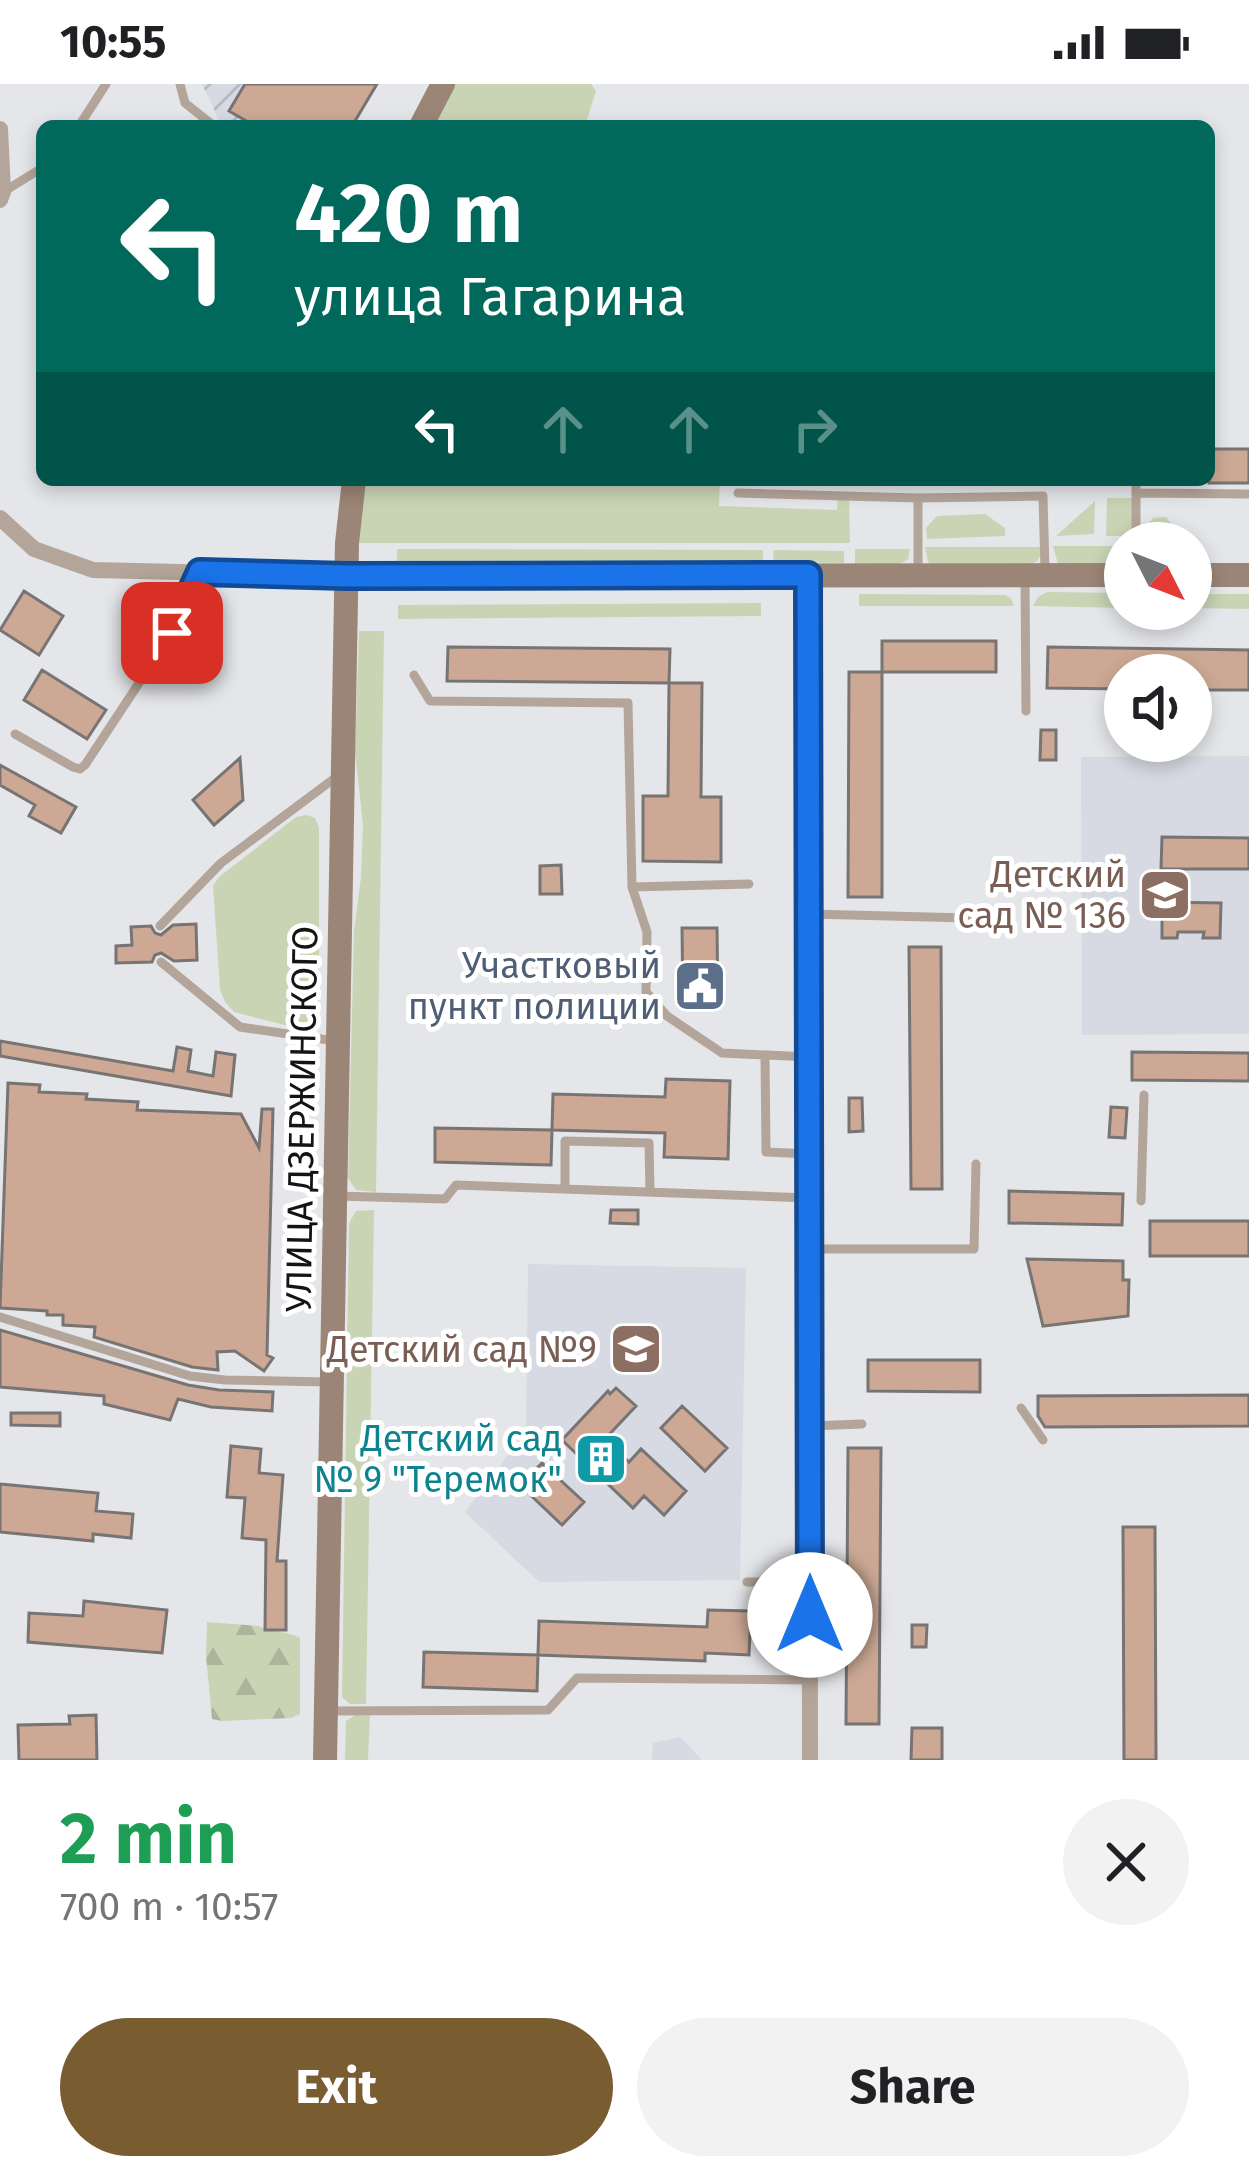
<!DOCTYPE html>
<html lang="en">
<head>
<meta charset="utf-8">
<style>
  :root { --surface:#fff; --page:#f2f2f2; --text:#202124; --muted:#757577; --accent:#795c30 }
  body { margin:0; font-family:"Fira Sans",sans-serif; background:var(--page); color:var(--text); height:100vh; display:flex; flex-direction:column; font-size:45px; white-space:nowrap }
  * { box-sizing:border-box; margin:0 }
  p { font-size:39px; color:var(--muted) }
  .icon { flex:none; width:66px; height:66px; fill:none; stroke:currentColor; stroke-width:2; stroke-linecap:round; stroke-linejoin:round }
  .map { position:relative; height:1676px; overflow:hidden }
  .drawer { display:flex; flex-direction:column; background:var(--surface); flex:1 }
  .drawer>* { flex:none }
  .guide { position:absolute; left:36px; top:36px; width:1179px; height:366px; border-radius:18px; box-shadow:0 6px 18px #0003; background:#00695c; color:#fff; overflow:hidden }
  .needle { width:78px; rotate:132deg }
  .controls { position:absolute; left:1104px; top:438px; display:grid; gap:24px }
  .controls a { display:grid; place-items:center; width:108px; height:108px; border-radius:50%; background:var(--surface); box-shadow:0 6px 18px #0003; font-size:60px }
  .pin { position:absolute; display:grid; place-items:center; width:102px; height:102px; color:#fff; margin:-51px; border-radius:24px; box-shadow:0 6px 18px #0006 }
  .me { position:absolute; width:132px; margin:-66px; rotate:0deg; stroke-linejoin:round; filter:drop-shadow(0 0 9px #0008) }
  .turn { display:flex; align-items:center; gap:42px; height:252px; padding:0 60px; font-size:54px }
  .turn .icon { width:156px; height:156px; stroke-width:2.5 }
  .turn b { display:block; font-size:84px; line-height:102px }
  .lanes { display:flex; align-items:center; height:114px; padding:0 60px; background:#0003; justify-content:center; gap:60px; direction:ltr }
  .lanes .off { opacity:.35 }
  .round { display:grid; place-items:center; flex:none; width:126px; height:126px; border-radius:63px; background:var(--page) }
  .summary { display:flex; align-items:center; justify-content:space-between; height:204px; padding:0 60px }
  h1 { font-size:72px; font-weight:700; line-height:90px; color:#1e9e55 }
  .primary-button { display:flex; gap:24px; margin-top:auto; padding:24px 60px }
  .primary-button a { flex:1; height:138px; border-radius:72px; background:var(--accent); color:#fff; font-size:48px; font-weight:700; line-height:138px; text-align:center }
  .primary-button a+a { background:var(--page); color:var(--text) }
  .status { display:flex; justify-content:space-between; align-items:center; height:84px; padding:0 60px; background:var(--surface); direction:ltr }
  .status svg { height:33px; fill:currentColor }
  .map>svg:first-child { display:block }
  .built { fill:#d7dae3 }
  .industrial { fill:url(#industrial-furrows) }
  .grass { fill:#c9d4b5 }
  .forest { fill:url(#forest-firs) }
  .building { fill:#cda995; stroke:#777473; stroke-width:3 }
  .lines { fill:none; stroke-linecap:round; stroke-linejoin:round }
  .lane { stroke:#b4a59a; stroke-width:9 }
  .street { stroke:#b4a59a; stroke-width:16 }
  .secondary { stroke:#9b8576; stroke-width:24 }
  .route-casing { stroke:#114b97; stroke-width:30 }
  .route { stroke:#1a73e8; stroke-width:21 }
  .labels { text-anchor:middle; stroke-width:10; stroke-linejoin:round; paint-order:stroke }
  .education-label { font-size:36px; fill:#785e54; stroke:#fff; text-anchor:end }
  .service-label { font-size:36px; fill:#4e5e75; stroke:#fff; text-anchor:end }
  .street-label { font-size:36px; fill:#141415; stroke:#fff }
  .culture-label { font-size:36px; fill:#0d838f; stroke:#fff; text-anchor:end }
</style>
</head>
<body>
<div class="status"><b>10:55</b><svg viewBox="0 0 49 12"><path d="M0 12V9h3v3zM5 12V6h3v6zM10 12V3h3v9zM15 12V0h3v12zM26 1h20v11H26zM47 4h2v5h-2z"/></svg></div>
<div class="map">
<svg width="1249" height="1676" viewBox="0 0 1249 1676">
  <defs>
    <pattern id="industrial-furrows" width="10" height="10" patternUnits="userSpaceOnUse" patternTransform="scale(3)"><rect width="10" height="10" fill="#d7dae3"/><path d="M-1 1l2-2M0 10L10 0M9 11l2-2" fill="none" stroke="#b8bac2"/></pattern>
    <pattern id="forest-firs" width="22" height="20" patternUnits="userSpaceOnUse" patternTransform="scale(3)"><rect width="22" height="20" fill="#c9d4b5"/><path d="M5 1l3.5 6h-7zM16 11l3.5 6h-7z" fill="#acb59b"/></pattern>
  </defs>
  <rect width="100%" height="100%" fill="#e5e6e9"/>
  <path class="built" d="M1249,672V950L1082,951L1081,673Z
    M528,1180L746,1184L740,1496L539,1498L465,1428L526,1347Z
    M680,1653L702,1676H652L653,1659Z"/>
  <path class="industrial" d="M202,0H377L352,42H227L219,36Z"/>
  <path class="grass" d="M443,0H591L596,7L585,42H421Z
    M354,396H720L719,422L837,426L838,412H849L850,459H348Z
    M1107,414H1132V452H1106Z
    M1095,417L1094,450L1056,452Z
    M985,430L1005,444V452L927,455L926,444L937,432Z
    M1166,433L1182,454L1141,455L1143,446L1153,434Z
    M1053,462H1125L1123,480H1058Z
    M925,463H1042C1041,474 1038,478 1027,482L935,483L928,478Z
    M397,465L763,466V479L397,481Z
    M855,465H910L908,475L896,482H855Z
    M774,466L844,467V479L773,478Z
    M1047,508L1125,509V524L1033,522L1038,513Z
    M859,510L1005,511L1011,514L1014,522H859Z
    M1191,510H1249V525L1191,524Z
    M761,519V532L398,535V521Z
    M359,547H384L376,1108L356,1106L348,1094L354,847L361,793L363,741L355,668Z
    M307,731L315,734L319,744V937L308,947L234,928L225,918L220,905L213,802L219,793L296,733Z
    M374,1126L366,1620H350L342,1613L349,1139L356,1127Z
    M357,1630H370L368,1676H345L346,1637Z"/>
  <path class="forest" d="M207,1538L259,1542C270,1550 283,1545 300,1554V1630L291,1634L222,1637L212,1635L206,1572Z"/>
  <path class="building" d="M245,0H377L352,42H255L229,27Z
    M1209,365H1249V399H1209Z
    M24,507L63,532L39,571L0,546Z
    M882,557H996V588H882Z
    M448,563L670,565L669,599L447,597Z
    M1048,563L1249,566V606H1191V591H1125V605L1047,604Z
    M42,586L106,626L87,655L24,616Z
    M849,588H882V813H848Z
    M669,599H702L701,713H721V778L643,777V712H668Z
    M1041,646H1056V676H1040Z
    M240,674L243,716L214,741L193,716Z
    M0,681L76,723L61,749L29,732L35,721L0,701Z
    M1162,753L1249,754V785H1161Z
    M561,781L562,810H540V782Z
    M1162,818L1221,819L1220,854H1203L1204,848H1178L1177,854H1162Z
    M196,840L197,876L174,877L161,869L155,871L152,878L116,879V862L132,861L131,843L151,842L155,849L161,851L173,841Z
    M682,844H717L718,922H683Z
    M909,863H941L942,1105H911Z
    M0,957L173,987L177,963L191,966L188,987L213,992L216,968L235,971L231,1012L0,972Z
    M1132,968L1249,969V997L1132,996Z
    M666,995L730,997L728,1075L664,1073L665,1049L552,1046L553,1010L665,1013Z
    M8,999L40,1001L39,1008L87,1010L86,1015L138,1018L137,1026L241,1030L259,1064L262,1025H273L267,1271L273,1274L264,1287L235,1267L217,1268L218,1286L192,1283L94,1253L95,1243L63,1241V1231H47V1227L0,1224Z
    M849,1014H862L863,1047L849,1048Z
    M1111,1023L1127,1024L1125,1054L1109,1053Z
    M435,1044L552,1046L551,1081L435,1078Z
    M1009,1107L1123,1110L1122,1141L1009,1139Z
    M611,1126H638V1140L610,1139Z
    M1150,1137H1249V1172H1150Z
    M1027,1175L1123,1177V1196H1129L1128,1232L1043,1242Z
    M0,1246L188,1301L219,1306L273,1308L272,1327L211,1323L178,1315L170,1336L104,1320V1312L0,1303Z
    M868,1276H980V1308L868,1307Z
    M616,1304L636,1322L605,1355L629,1378L641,1365L686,1407L664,1431L644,1412L633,1424L562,1356L608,1307L610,1310Z
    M1249,1311V1342L1045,1343L1038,1332V1312Z
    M682,1322L727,1364L705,1387L661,1344Z
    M11,1329H60V1342L11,1341Z
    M231,1362L261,1365L259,1389L283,1391L277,1477H286V1546H265L266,1456L242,1454L245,1414L227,1413Z
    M848,1364H881L879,1640H846Z
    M542,1379L584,1418L562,1441L520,1401Z
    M0,1400L98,1409L96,1427L133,1430L131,1454L93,1450V1457L0,1448Z
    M1123,1443H1155L1156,1676H1124Z
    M84,1517L167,1526L162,1569L28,1558L29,1529L83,1532Z
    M708,1526L751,1527L749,1571L705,1569V1577L538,1571L539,1537L707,1543Z
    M912,1541H927L926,1563H912Z
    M424,1568L538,1571L537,1607L423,1603Z
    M96,1631L97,1676H19L18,1641L70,1640L69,1632Z
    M912,1644H942V1676H911Z"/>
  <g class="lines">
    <path class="lane" d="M180,0L185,19L214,42
      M79,42L106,0
      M3,108L42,84
      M1136,396V459
      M738,409L918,414
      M1136,409L1249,410
      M918,487V414L1043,412L1045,486
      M1025,494L1026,627
      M414,591L430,617L628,619L632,803L749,800
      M15,650L73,683L80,685L85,681L172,549L199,488
      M632,803L647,848L646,908L667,932L722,969L809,973
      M809,830L968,834
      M160,842L221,779L339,691
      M161,878L240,943L335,957
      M765,971L766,1068L809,1070
      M565,1104V1057L649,1059L650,1107
      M336,1112L445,1115L456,1101L809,1114
      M1141,1117L1144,1011
      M810,1165H974L976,1080
      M0,1233L190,1292L225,1296L327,1298
      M1021,1324L1043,1356
      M810,1342L862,1340
      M747,1498H810
      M326,1627L548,1626L577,1594L810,1596"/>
    <path class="street" d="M0,45L3,108L0,116
      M0,434L34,465L93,486L347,492
      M808,492L810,1676"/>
    <path class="secondary" d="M421,42L443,0
      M1191,491H1249
      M347,492L1125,491
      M325,1676L347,459L354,396"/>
  </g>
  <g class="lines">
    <g class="route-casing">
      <path id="route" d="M172,549L200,488L347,492L808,491L810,1531"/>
    </g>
    <use href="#route" class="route"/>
  </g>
  <defs>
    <g id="school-square" transform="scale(2.7)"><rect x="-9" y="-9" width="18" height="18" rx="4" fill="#8d6e63" stroke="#fff"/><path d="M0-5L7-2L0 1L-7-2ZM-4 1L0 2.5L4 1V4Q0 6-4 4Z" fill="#fff"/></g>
    <g id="civic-square" transform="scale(2.7)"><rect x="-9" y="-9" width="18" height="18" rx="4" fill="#5c6f8a" stroke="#fff"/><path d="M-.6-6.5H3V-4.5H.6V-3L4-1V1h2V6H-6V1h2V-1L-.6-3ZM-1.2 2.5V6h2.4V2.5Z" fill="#fff"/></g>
    <g id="building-square" transform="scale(2.7)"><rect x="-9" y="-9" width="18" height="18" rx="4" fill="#0f9aa8" stroke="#fff"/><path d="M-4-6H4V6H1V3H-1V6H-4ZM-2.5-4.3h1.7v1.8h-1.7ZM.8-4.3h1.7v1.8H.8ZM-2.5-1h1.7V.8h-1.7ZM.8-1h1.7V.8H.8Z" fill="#fff"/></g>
  </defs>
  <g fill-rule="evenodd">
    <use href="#school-square" x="1165" y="811"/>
    <use href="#civic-square" x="700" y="902"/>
    <use href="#school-square" x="636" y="1265"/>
    <use href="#building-square" x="601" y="1375"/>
  </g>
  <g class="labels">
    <g class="education-label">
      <text x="1126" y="803">Детский<tspan x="1126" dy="41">сад № 136</tspan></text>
      <text x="597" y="1278">Детский сад №9</text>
    </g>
    <g class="service-label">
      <text x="661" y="894">Участковый<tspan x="661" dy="41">пункт полиции</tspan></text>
    </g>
    <g class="street-label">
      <text transform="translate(301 1035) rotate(-89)" y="13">УЛИЦА ДЗЕРЖИНСКОГО</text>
    </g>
    <g class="culture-label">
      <text x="562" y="1367">Детский сад<tspan x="562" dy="41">№ 9 "Теремок"</tspan></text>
    </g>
  </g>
</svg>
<div class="controls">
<a><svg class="needle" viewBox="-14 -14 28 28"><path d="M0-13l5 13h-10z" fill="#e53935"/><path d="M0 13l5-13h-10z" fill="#757577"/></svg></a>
<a><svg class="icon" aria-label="sound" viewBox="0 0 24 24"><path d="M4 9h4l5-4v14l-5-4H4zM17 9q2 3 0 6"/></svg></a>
</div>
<div class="pin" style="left:172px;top:549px;background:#d93025"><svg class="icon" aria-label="arrive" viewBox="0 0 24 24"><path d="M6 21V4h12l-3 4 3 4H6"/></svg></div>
<svg class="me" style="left:810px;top:1531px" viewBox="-20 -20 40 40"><circle r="19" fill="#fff"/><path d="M0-13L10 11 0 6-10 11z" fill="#1a73e8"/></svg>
<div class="guide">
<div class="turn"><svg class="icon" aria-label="left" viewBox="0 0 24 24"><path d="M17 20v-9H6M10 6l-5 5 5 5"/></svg><div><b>420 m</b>улица Гагарина</div></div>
<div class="lanes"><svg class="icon" aria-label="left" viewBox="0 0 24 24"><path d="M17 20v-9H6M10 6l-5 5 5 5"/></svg><svg class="icon off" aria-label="ahead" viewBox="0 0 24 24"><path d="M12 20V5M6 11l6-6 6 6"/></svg><svg class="icon off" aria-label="ahead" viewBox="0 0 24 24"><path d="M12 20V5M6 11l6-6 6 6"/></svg><svg class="icon off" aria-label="right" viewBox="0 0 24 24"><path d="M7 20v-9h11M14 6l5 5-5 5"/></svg></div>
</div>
</div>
<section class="drawer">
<div class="summary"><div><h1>2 min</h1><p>700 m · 10:57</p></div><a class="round"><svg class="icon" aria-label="close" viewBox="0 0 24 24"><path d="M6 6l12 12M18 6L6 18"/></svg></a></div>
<div class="primary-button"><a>Exit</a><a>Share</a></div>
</section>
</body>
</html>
